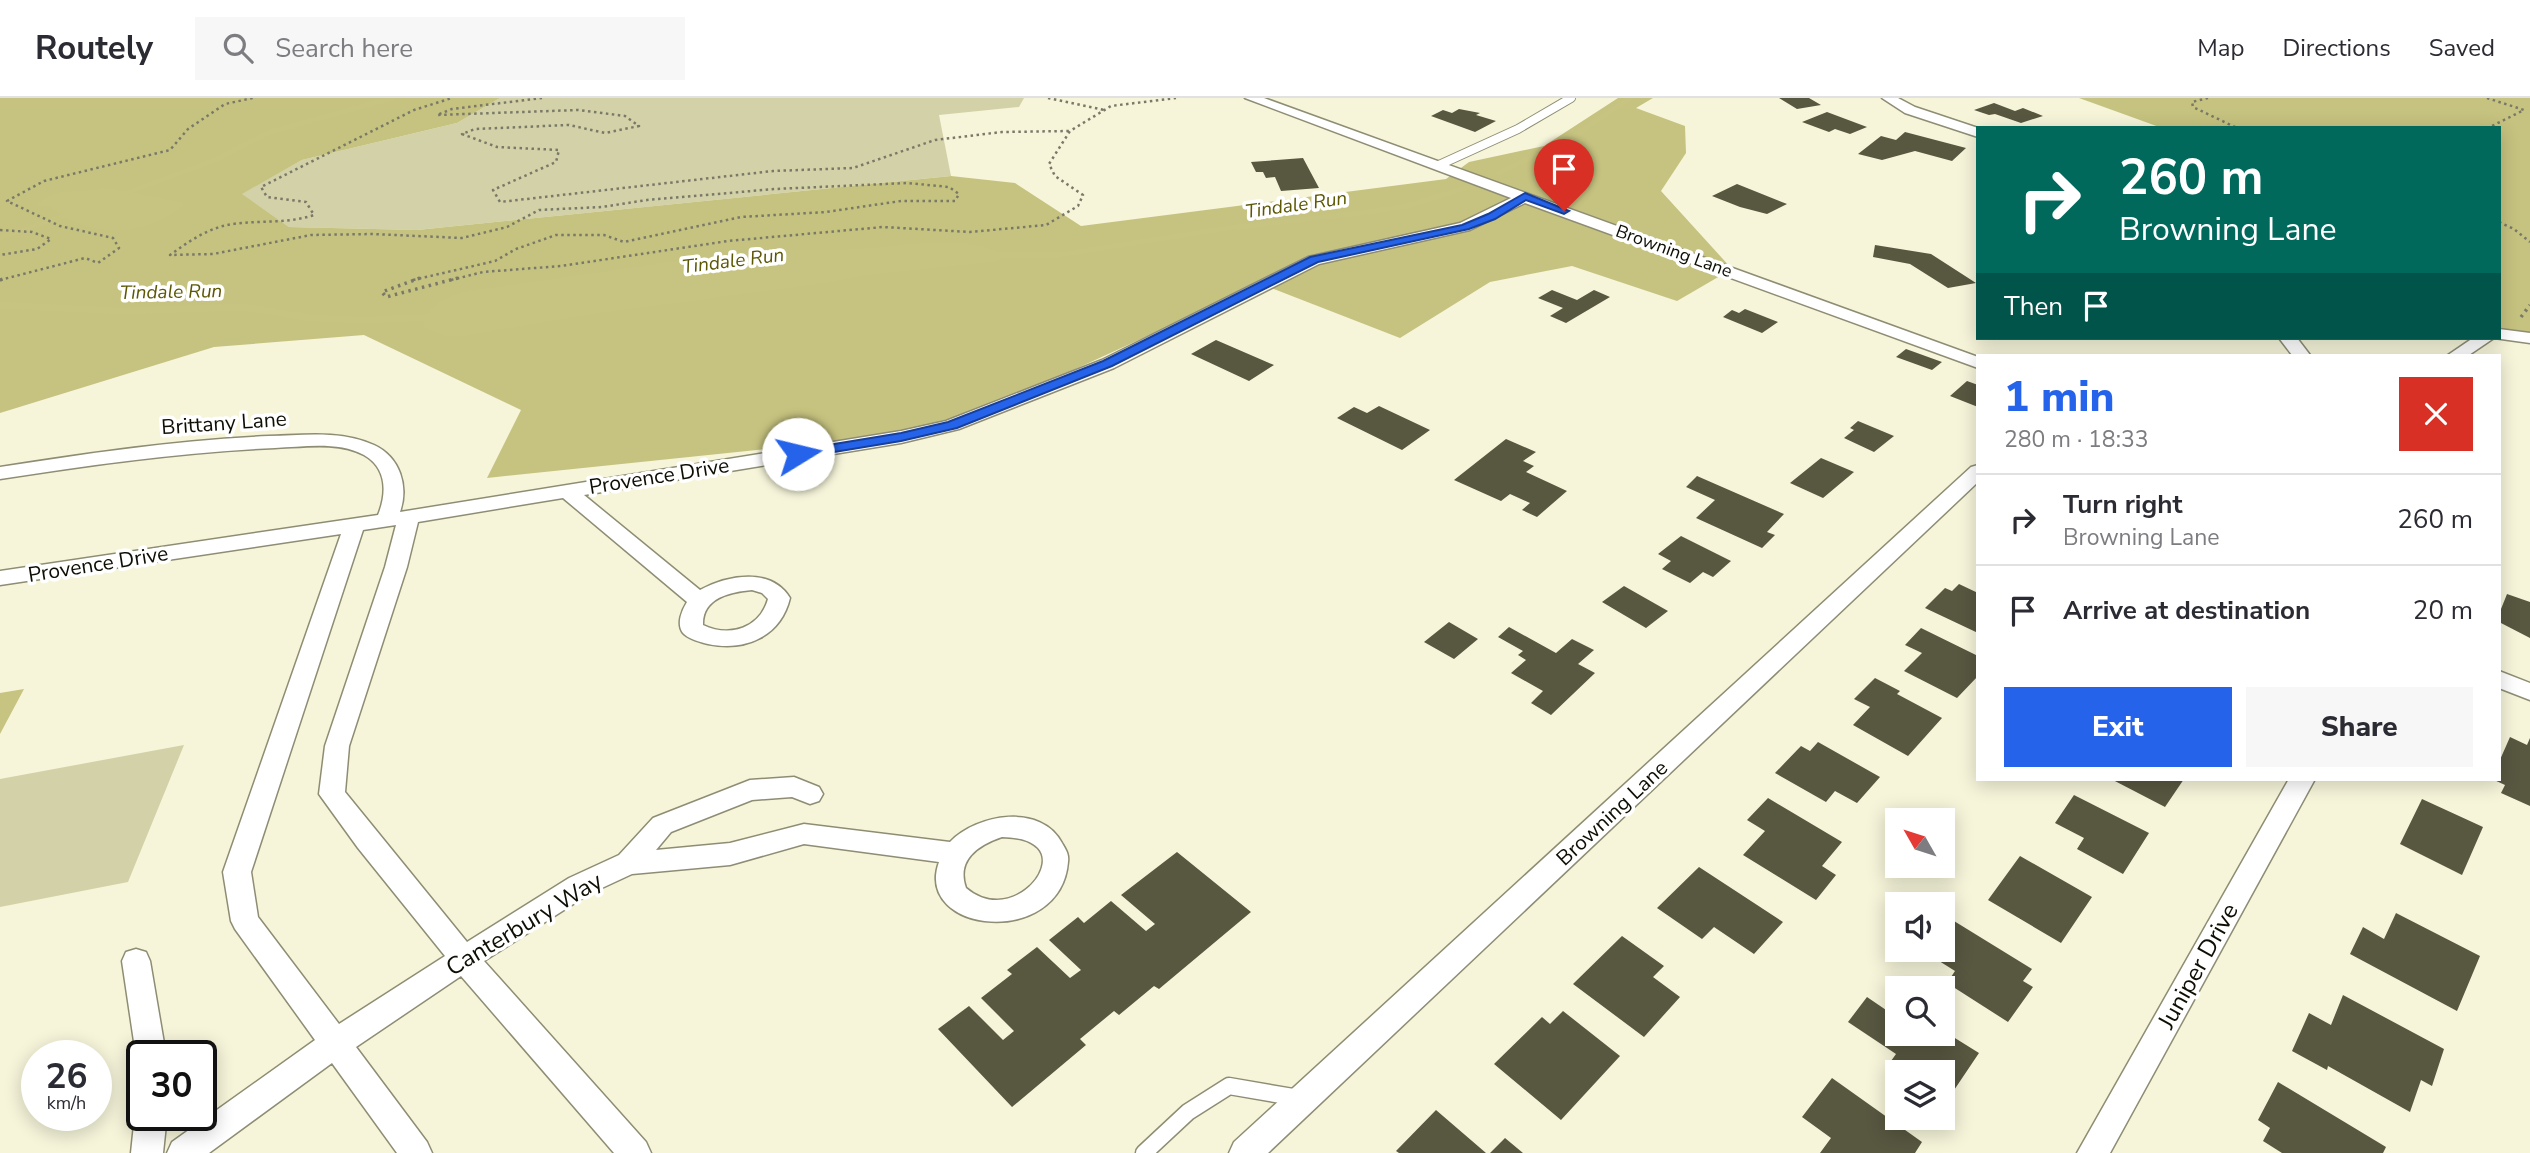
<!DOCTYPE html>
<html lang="en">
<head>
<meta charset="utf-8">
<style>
  :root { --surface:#fff; --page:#f7f7f7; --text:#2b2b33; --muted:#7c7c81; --line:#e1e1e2; --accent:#2563eb }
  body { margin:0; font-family:"Nunito Sans",sans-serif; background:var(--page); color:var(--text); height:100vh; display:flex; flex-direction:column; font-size:26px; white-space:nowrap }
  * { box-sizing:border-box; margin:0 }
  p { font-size:23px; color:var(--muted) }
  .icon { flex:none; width:38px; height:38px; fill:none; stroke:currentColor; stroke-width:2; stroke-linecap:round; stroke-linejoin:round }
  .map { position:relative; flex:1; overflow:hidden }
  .drawer { position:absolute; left:1976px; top:256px; width:525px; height:427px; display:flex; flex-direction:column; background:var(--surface); border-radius:0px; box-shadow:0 4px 18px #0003 }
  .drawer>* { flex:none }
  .hud { position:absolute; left:1976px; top:28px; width:525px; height:214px; border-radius:0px; box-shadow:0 4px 18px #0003; background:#00695c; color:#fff; overflow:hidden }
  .needle { width:46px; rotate:309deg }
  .buttons { position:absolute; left:1885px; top:710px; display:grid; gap:14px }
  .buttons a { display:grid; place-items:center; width:70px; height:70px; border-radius:0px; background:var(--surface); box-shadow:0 4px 18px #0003; font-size:35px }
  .speed { position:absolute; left:21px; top:942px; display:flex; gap:14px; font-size:35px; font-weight:700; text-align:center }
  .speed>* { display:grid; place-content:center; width:91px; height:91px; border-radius:50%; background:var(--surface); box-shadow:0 4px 18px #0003; line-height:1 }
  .speed small { font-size:18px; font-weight:400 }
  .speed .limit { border:4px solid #111; border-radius:10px; background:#fff; color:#111 }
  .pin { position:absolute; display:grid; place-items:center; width:60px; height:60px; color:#fff; margin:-72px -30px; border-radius:50% 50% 50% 0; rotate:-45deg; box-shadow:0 0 7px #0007 }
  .pin .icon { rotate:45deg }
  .me { position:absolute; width:77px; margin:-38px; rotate:81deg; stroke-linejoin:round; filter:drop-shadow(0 0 5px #0008) }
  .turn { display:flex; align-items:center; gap:24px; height:147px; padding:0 28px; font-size:32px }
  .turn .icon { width:91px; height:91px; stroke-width:2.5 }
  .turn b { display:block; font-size:49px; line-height:60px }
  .then { display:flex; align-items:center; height:66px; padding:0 28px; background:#0003; gap:14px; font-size:26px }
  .round { display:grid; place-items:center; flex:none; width:74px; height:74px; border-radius:0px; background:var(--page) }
  .headline { display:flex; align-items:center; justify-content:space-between; height:119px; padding:0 28px }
  h1 { font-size:42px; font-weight:800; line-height:52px; color:var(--accent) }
  .action { display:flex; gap:14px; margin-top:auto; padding:14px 28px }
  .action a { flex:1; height:80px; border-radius:0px; background:var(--accent); color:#fff; font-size:28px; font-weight:800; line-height:80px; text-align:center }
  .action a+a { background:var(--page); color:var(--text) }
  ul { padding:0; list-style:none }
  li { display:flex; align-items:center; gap:21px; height:91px; padding:0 28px; border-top:2px solid var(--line) }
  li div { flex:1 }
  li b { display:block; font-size:26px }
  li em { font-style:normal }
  header { display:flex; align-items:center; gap:42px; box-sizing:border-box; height:98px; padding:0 35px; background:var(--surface); border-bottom:2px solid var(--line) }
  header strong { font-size:33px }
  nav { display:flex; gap:38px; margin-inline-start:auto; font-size:24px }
  .search { width:490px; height:63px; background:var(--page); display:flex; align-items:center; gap:18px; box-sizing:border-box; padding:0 24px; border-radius:0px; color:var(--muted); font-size:26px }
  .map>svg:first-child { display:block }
  .green { fill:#d3d1a7 }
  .forest { fill:#c6c380 }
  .water { fill:#c7c380 }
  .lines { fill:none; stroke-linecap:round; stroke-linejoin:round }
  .stream-far1 { stroke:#c7c380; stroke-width:5 }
  .stream { stroke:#c7c380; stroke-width:7 }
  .building { fill:#585740 }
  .service-far1-casing { stroke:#8e8d74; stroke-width:10 }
  .service-casing { stroke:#8e8d74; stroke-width:19 }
  .minor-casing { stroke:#8e8d74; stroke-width:3 }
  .path-far1 { stroke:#7a7968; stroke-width:2.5; stroke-dasharray:2.5 3.5; stroke-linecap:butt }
  .path { stroke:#7a7968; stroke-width:3.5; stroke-dasharray:2.5 4.5; stroke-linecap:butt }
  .service-far1 { stroke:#fff; stroke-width:8 }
  .service { stroke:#fff; stroke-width:16 }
  .minor { fill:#fff; fill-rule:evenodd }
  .route { fill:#2563eb; stroke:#184099; stroke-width:2 }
  .labels { text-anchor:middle; stroke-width:7; stroke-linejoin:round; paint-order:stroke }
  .far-street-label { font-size:18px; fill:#0e0e05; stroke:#fff }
  .far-water-label { font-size:19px; font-style:italic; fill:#5c5703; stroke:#fff }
  .street-label { font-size:21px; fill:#0e0e05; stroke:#fff }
  .near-street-label { font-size:24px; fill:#0e0e05; stroke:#fff }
</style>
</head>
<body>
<header>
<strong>Routely</strong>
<div class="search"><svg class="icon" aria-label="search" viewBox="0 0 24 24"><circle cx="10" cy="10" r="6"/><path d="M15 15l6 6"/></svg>Search here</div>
<nav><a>Map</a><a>Directions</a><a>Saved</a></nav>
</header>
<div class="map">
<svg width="2530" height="1055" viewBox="0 0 2530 1055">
  <rect width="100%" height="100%" fill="#f6f5da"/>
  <path class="green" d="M500,0H1024L1019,9L939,17L951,78L417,132L289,129L241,96L302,62L457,25Z
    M184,647L128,784L0,809V681Z"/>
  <path class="forest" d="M0,0H500L457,25L302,62L242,96L289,129L417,132L951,78L1015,85L1081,128L1446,81L1469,64L1544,48L1618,0H1653L1636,10L1685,28L1686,55L1661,93L1732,171L1677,203L1572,168L1490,184L1400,240L1261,186L940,333L487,380L521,312L364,237L214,249L0,315Z
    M2079,0H2530V240L2499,229V30H2162Z"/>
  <path class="water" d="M104,90C131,93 156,100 183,104L182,109C140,140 89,141 49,108L41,109L38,105C58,89 80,95 104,90Z
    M924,145C950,145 981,142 1003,158L994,164L861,178L826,185L587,217L463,238H445L423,229C429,206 447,197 469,193L753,152H845Z
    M24,591L0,636V595Z"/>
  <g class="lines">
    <path class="stream-far1" d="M1499,75L1570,41L1630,0
      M121,97L215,62L270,34L392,0
      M0,140L72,115
      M991,157H1059L1228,130L1361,115L1407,108L1466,90"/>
    <path class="stream" d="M0,207L120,213L244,209L311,220L363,222L439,219"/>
  </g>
  <path class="building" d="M1779,0H1809L1821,7L1797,11Z
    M1994,5L2015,13L2023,10L2043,18L2021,25L1995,16L1989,17L1974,12Z
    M1459,11L1480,15L1476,17L1496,23L1475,34L1431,18L1443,12L1452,15Z
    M1827,14L1867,29L1850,36L1835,31L1829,34L1802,24Z
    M1905,34L1966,50L1952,63L1915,53L1882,62L1858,56L1881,38L1896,42Z
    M1303,60L1319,90L1281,93L1275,79L1266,80L1263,74H1256L1251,64Z
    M1737,86L1787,106L1767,116L1740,109L1712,98Z
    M1875,147L1931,156L1976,185L1948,190L1910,166L1873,159Z
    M1552,192L1577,202L1594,192L1610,199L1566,225L1550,218L1563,210L1538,200Z
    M1745,211L1778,224L1762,235L1723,219L1732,212L1739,215Z
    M1216,242L1274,267L1249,283L1191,256Z
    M1906,251L1942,264L1932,272L1896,259Z
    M1967,283L1978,287V309L1950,298Z
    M1379,308L1430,332L1402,352L1337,320L1354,309L1367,315Z
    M1858,323L1894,338L1874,354L1844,340L1854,332L1850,330Z
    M1506,341L1536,354L1523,363L1534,368L1526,374L1567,393L1537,419L1522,412L1530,405L1510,396L1501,403L1454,382Z
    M1821,360L1854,374L1823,400L1790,385Z
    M1697,378L1784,416L1767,434L1775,437L1762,450L1696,420L1715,402L1686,389Z
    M1681,438L1731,463L1713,479L1703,474L1690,485L1662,471L1671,463L1658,456Z
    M1959,486L1978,495V535L1925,510L1945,490L1952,493Z
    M1624,488L1668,513L1646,530L1602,504Z
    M2507,496L2530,504V540L2499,524V516Z
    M1449,524L1478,541L1454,561L1424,544Z
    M1509,529L1556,555L1572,541L1594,552L1578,566L1595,575L1551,617L1531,605L1543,593L1511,575L1526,562L1518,557L1523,553L1498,539Z
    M1921,530L1978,558V578L1957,600L1904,573L1922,555L1905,547Z
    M1875,580L1900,593L1897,596L1942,620L1908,658L1853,627L1870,609L1854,601Z
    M2510,639L2527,647L2530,640V708L2501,695L2505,687L2492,681H2499V664Z
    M1818,644L1880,679L1857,705L1835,693L1826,704L1775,675L1801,648L1810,653Z
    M2111,681H2184L2165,709Z
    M2074,697L2149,735L2123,776L2077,751L2084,740L2055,725Z
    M1768,700L1842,744L1822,768L1836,777L1816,802L1743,757L1765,733L1747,722Z
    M2422,701L2483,729L2462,777L2400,746Z
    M1177,754L1251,814L1159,891L1154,888L1119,917L1114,913L1080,941L1086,947L1012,1009L938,931L969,908L1003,942L1014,933L981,900L1012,876L1007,872L1037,849L1070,880L1081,872L1049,842L1078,819L1084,825L1111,803L1146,833L1155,826L1121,797Z
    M2020,758L2092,799L2061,845L1988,802Z
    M1699,769L1783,824L1754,856L1714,829L1702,841L1657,810Z
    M2396,815L2480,858L2457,913L2350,856L2363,829L2384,841Z
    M1954,823L2032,871L2023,883L2033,889L2008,924L1947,885L1955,873L1928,856L1931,852H1942V838Z
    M1622,838L1664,868L1653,879L1680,899L1644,939L1573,886Z
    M2343,897L2444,951L2432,988L2421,982L2410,1014L2328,968L2327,972L2292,953L2309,915L2331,927Z
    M1867,899L1889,914L1897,904V936H1942V932L1979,955L1942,1010V975H1897V977L1886,970L1896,956L1848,924Z
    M1563,913L1620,958L1561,1022L1494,966L1542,919L1550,926Z
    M1832,980L1922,1044L1915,1055H1820L1831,1040L1802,1019Z
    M2278,984L2386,1049L2383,1055H2282L2263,1043L2270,1030L2258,1022Z
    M1436,1012L1486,1055H1399L1396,1053Z
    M1505,1040L1523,1055H1490Z"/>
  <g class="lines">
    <g class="service-far1-casing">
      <path id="service-far1" d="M1439,67L1518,31L1571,0"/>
    </g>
    <g class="service-casing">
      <path id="service" d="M1144,1055L1188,1014L1229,988L1299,1000"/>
    </g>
    <g class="minor-casing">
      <path id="minor" d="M1245,0H1264L1978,259V270L1525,105L1470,132L1319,166L1114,270L959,331L901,345L584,397L700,492C728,477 771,469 790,500C781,538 746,554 708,546C700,544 688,541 683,535C676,526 682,512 687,504L563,400L418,424L407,469L349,648L345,694L467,844L569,780L619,757L653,720L750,682L794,679L819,689L823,696L819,703L810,706L792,699L752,702L671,734L656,752L730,745L804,726L950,744C977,716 1041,705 1062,745C1066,752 1069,756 1068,764C1061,851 913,836 939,764L804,746L730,767L632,776L589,796L484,863L646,1044L651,1055H614L461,878L356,949L427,1044L432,1055H397L332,965L209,1055H167L172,1044L315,942L235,831L231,823L223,774L341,436L0,487V473L378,417C387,395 387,370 364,357C338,343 303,349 275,350C182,354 91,367 0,381V369C89,355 179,342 269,338C304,337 341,332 374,347C400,359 409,388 400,414L901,333L946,323L1102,262L1308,159L1460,125L1511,100ZM396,427L385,469L325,648L319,696L358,750L445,858L339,926L258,819L251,774L363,432ZM752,492L762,495L768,501C760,530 730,540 703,527C702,500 730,494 752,492ZM1002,739C1015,740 1028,740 1038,750C1059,772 1008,826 966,790C956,762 978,747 1002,739Z
        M1882,0H1898L1915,9L1978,30V39L1905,15Z
        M2499,231L2530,235V245L2494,240L2469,257H2448L2473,240H2499Z
        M2279,240H2297L2310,257H2292Z
        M1978,367V384L1268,1055H1229L1234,1044L1971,369Z
        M2499,573L2530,585V602L2499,590Z
        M2289,681H2315L2110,1055H2077Z
        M136,851L146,854L150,863L166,957H142V967L136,957L122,863L126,854Z
        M142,1006V1017H167L163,1055H131L135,1017Z"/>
    </g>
    <path class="path-far1" d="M542,0L452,11L437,17L578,12L625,18L639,28L605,35L569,27L475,31L462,36L497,49L559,52L556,64L493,92L500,104L773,73L853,70L935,42L1002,34L1069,33
      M1048,0L1104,12
      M2208,0L2192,4L2193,9L2237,30
      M2487,0L2524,12L2488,30
      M2499,124L2514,131L2530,144
      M0,132L32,134L51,141L37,151L0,157
      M0,182L85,160L98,165L119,150L113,140L60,128L7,103L44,83L170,52L188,31L225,6L253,0
      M413,182L495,163L516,151L556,137H604L624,144L741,119L826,114L901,103H955L959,96L949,89L907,85L775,91L647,102L602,109L539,112L507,129L462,140L372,136L311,137L213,156L170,157C189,143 210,129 233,126C261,122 287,126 314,117L306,104L267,99L261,89L414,12L452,0
      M451,182L483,174L561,168L728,143L883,129L970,134L1046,127L1078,108L1083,97L1055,78L1049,66L1070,33L1111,8L1176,0"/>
    <path class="path" d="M420,180L382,194L386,199L458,180
      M0,182L6,180
      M2521,219L2530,207"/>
    <use href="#service-far1" class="service-far1"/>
    <use href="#service" class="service"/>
    <use href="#minor" class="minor"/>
  </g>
  <path class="route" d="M1525,95L1569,113L1564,116L1526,102L1495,121L1469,131L1318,164L1112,268L957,330L901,343L798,360L791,356L798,352L901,335L948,324L1103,263L1310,159L1462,127L1488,116Z"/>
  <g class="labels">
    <g class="far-street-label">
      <text transform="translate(1674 153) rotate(20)" y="6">Browning Lane</text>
    </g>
    <g class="far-water-label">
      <text transform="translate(1296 106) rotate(-8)" y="7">Tindale Run</text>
      <text transform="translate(733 162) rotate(-7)" y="7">Tindale Run</text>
      <text transform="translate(171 193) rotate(-1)" y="7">Tindale Run</text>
    </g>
    <g class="street-label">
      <text transform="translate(224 325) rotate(-4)" y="7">Brittany Lane</text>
      <text transform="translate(659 378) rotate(-9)" y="7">Provence Drive</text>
      <text transform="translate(98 466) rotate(-9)" y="7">Provence Drive</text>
      <text transform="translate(1612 715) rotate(-43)" y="7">Browning Lane</text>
    </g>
    <g class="near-street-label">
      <text transform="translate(524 826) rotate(-31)" y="8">Canterbury Way</text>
      <text transform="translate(2198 868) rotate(-61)" y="8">Juniper Drive</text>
    </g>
  </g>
</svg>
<div class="buttons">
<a><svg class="needle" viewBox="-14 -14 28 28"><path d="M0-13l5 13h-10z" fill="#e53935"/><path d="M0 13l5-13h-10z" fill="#7c7c81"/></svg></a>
<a><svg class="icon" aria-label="sound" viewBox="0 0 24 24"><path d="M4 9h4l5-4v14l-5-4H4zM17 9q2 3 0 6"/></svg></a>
<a><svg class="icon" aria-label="search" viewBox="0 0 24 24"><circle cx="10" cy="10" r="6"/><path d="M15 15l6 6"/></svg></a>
<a><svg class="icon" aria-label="layers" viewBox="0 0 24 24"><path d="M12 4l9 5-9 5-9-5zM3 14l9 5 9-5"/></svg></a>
</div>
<div class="speed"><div>26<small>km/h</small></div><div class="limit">30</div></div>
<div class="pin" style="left:1564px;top:113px;background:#d93025"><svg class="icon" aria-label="arrive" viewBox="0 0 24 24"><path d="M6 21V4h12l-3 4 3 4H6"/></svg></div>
<svg class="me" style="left:798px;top:356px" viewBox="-20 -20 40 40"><circle r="19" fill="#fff"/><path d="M0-13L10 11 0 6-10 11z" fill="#2563eb"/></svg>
<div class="hud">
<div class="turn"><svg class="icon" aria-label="right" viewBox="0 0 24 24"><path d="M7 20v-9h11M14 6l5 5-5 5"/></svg><div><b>260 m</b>Browning Lane</div></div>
<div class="then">Then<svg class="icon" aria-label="arrive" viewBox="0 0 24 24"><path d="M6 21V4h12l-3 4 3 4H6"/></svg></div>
</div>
<section class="drawer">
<div class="headline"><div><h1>1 min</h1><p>280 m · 18:33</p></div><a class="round" style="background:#d93025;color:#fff"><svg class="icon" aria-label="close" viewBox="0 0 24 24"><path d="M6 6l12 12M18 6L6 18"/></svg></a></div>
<ul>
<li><svg class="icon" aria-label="right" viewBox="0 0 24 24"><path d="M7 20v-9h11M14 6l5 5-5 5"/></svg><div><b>Turn right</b><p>Browning Lane</p></div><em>260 m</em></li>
<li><svg class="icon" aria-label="arrive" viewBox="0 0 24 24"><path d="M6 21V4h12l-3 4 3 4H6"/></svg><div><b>Arrive at destination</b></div><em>20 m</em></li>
</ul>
<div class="action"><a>Exit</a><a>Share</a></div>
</section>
</div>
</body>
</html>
